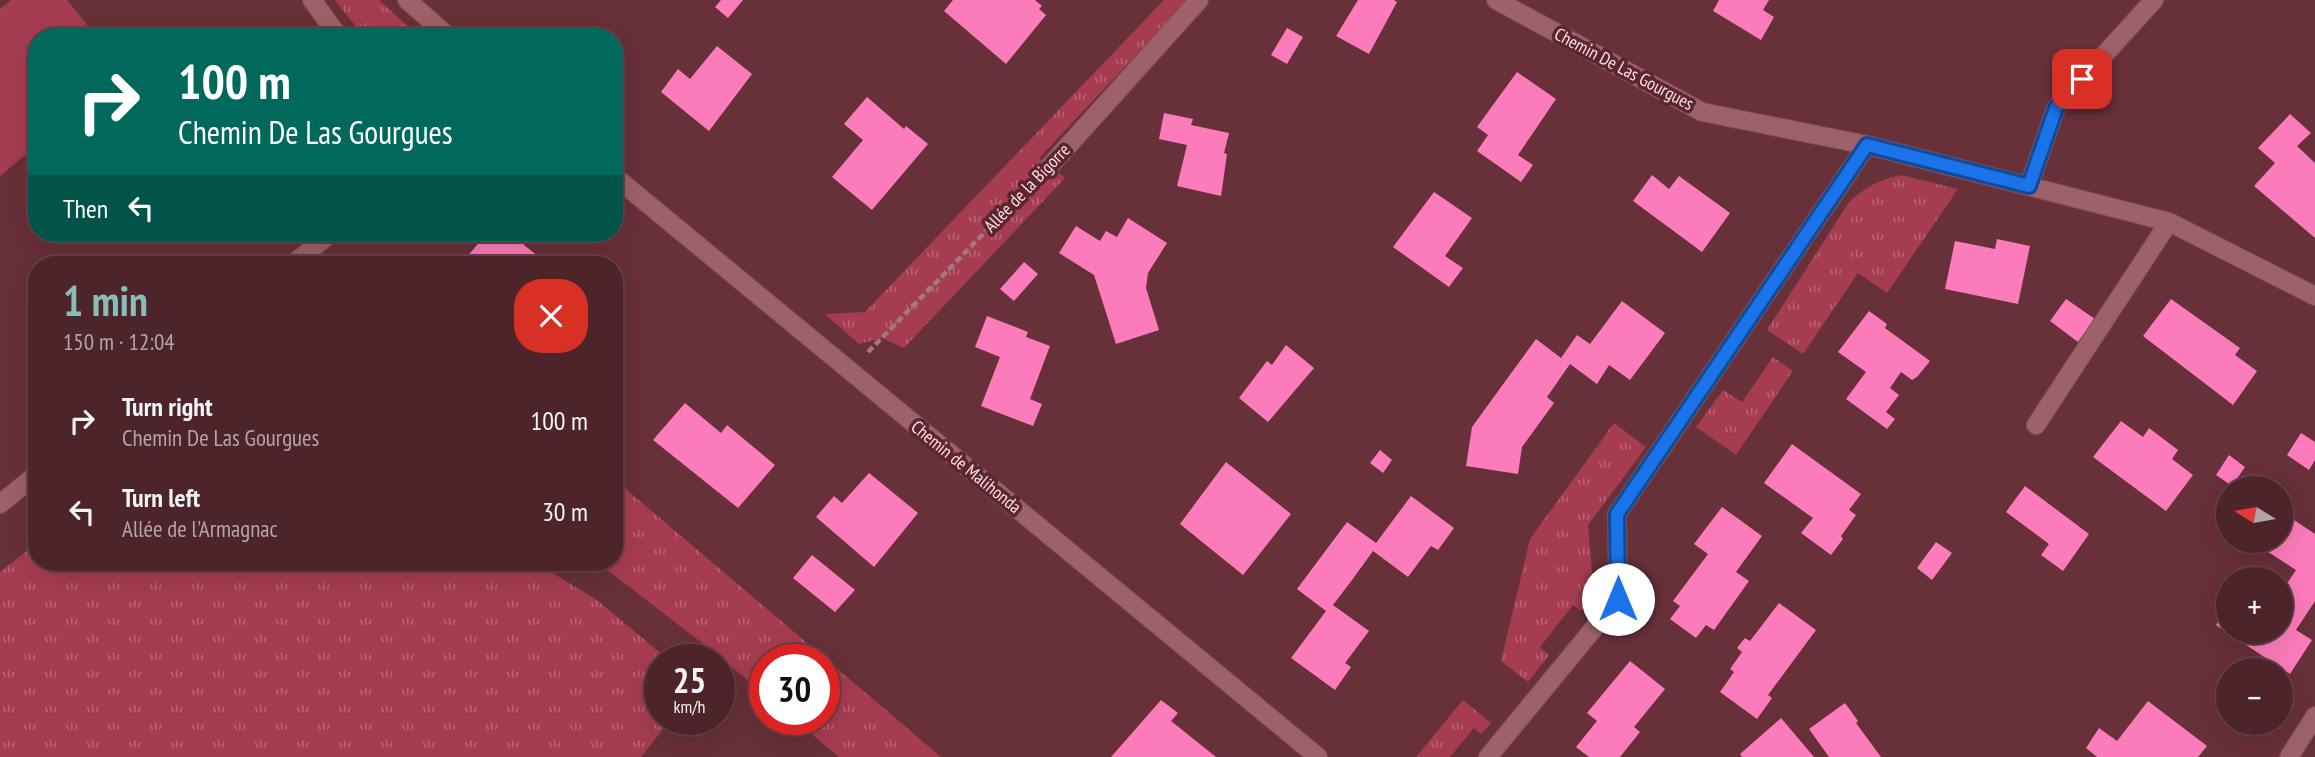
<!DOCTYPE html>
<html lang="en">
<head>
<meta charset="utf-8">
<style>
  :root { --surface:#4e242b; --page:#552c33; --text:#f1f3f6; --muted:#b3a4a9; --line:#654147; --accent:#8bbbb9 }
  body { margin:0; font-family:"PT Sans Narrow",sans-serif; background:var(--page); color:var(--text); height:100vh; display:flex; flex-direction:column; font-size:26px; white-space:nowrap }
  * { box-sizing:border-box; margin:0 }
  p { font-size:23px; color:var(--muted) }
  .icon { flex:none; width:38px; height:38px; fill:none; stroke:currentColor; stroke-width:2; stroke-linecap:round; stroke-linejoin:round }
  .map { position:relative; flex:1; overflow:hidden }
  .side { position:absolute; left:28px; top:256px; width:595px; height:315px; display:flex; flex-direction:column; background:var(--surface); border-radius:28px; box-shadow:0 7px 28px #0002,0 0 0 2px var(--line) }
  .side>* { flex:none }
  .top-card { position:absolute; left:28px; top:28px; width:595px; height:214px; border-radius:28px; box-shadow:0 7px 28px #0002,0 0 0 2px var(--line); background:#00695c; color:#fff; overflow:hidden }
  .needle { width:46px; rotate:281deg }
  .controls { position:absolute; left:2216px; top:476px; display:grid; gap:14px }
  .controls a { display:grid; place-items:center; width:77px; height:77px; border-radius:50%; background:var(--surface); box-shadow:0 7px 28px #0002,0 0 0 2px var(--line); font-size:35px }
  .speed { position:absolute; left:644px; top:644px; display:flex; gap:14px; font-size:35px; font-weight:700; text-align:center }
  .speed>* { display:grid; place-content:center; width:91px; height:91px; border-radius:50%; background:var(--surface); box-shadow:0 7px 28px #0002,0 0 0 2px var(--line); line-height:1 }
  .speed small { font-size:18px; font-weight:400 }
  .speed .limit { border:10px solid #d22; background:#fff; color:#111 }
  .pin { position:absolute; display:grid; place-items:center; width:60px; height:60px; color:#fff; margin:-30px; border-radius:14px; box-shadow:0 4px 10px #0006 }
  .me { position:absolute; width:77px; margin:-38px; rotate:0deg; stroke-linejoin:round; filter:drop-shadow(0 0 5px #0008) }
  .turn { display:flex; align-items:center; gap:24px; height:147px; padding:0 35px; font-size:32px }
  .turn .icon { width:91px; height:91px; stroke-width:2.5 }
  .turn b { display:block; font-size:49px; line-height:60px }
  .then { display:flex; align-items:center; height:66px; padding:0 35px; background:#0003; gap:14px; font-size:26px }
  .round { display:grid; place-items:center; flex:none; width:74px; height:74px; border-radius:28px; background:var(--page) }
  .headline { display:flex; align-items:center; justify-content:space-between; height:119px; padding:0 35px }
  h1 { font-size:42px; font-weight:700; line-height:52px; color:var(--accent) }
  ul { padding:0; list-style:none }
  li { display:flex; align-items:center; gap:21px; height:91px; padding:0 35px }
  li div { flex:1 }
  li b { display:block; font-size:26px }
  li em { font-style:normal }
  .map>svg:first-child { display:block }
  .grass { fill:url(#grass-tufts) }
  .garden { fill:#a63c52 }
  .building { fill:#fc7cbb }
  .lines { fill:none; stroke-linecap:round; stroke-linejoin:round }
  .minor-casing { stroke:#7c4e56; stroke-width:20 }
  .path { stroke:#a5787f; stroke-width:4.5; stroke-dasharray:7 3.5; stroke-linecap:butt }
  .minor { stroke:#9e6169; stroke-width:18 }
  .route-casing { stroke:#114b97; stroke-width:18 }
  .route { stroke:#1a73e8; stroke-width:12 }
  .labels { text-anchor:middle; stroke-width:7; stroke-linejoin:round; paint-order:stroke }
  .street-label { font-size:18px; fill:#fcdfe2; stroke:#5c252f }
</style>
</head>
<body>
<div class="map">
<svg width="2315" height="757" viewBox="0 0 2315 757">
  <defs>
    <pattern id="grass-tufts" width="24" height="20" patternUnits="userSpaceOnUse" patternTransform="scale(1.75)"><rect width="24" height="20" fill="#a63c52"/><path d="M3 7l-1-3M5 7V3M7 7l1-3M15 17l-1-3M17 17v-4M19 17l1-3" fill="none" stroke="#b86173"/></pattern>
  </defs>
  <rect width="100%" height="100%" fill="#683039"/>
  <path class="grass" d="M335,0H379L420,37H364Z
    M1164,0H1188L1039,158L1065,178L904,348L882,338L859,344L825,314L865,312Z
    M1901,175L1958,189L1887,293L1858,273L1803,354L1767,330L1849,202C1865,187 1879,180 1901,175Z
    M1773,357L1793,371L1736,455L1696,427L1723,390L1742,402Z
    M1614,423L1646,447L1588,525L1594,595L1581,611L1573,605L1540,647L1549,655L1528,682L1501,661L1530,539Z
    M614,479L941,757H839L794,719H824V660H765V695L719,656L597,562H614Z
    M37,543V562H535L598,601L669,660H660V719H671L641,757H0V572Z
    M1463,700L1491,723L1481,734L1474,728L1450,757H1416Z"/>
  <path class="garden" d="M11,0H67L97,37H37V145L0,176V9Z"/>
  <path class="building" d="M721,0H743L728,18L715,7Z
    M953,0H1035L1042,6L1039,9L1046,15L1006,64L944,11Z
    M1358,0H1394L1397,2L1369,54L1336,36Z
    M1719,0H1769L1763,10L1774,17L1761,40L1713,11Z
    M1287,28L1303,37L1287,64L1271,55Z
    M717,46L752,74L709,131L661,92L678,69L690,79Z
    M1517,72L1556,99L1518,155L1533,165L1521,182L1477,151L1488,135L1477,127Z
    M867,97L904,129L906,126L928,144L872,210L832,177L863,140L844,124Z
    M1164,113L1193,119L1191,125L1229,133L1224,153L1227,154L1221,196L1177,186L1187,145L1159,139Z
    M2290,114L2311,133L2297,146L2315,163V238L2254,186L2275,163L2258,148Z
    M1652,175L1669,189L1679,176L1730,213L1702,252L1633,201Z
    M1434,192L1472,218L1445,256L1463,268L1449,287L1393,247Z
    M1128,218L1167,243L1148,273L1146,288L1159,330L1116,344L1094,275L1059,253L1076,226L1100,241L1106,231L1117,237Z
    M487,233H509L548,264H461Z
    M1997,239L2030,246L2018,304L1945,289L1955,241L1995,249Z
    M1024,262L1038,274L1014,301L1000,289Z
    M2066,299L2095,319L2078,342L2050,321Z
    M2171,299L2240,348L2235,355L2257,371L2233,405L2143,336Z
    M1622,301L1665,333L1630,380L1609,365L1597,384L1570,364L1547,397L1554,403L1522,447L1518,474L1466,466L1472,427L1536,339L1561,358L1577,335L1590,344Z
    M1869,311L1887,324L1885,328L1930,361L1917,377L1912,380L1901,372L1890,388L1899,395L1886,412L1895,419L1887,429L1846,399L1866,372L1838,352Z
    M987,316L1028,332L1026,337L1050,346L1030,399L1042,404L1033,426L981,406L1000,357L975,347Z
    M1286,345L1314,368L1268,422L1239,398L1267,361L1272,365Z
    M685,403L721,433L727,425L775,465L738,508L653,440Z
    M2121,421L2143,437L2149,428L2178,450L2172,459L2193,475L2166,511L2093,457Z
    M2301,433L2315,442V460L2309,470L2287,455Z
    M1792,444L1861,494L1849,510L1856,515L1841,536L1843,539L1831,555L1801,533L1813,518L1764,483Z
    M1380,450L1392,460L1383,473L1370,463Z
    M2229,455L2245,467L2232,486L2216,475Z
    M1226,462L1291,514L1243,575L1180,524Z
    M869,473L918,513L874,567L816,517L834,496L842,503Z
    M2025,486L2089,534L2063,571L2041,555L2049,544L2006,512Z
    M1411,496L1454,528L1438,550L1431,546L1408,577L1373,551L1352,580L1333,605L1369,631L1345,663L1351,667L1335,690L1291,658L1326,611L1297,589L1347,522L1376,543Z
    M1722,507L1762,536L1736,572L1749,581L1714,630L1706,625L1696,638L1670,619L1680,606L1673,601L1708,554L1694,544Z
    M2288,516L2315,534V601L2296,630L2312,640L2290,674L2216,625L2228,607V632H2280V594L2296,570L2265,550L2271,541H2280V527Z
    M1936,542L1952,553L1932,580L1917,568Z
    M812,555L855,590L835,612L793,578Z
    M1779,603L1816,630L1768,695L1772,698L1757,719L1720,692L1734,672L1730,669L1742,652L1737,648L1745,638L1750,641Z
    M1630,661L1665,689L1634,727L1640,732L1620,757H1589L1576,747L1597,721L1587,713Z
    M1161,700L1178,713L1171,721L1216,757H1111Z
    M2148,701L2207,746L2198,757H2097L2086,748L2099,728L2117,741Z
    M1845,703L1858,721L1856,723L1881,757H1829L1809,729Z
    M1781,718L1814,757H1742L1740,754Z"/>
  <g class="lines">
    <g class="minor-casing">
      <path id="minor" d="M312,0L339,37
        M407,0L449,37
        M1496,0L1702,112L1867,145L2169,222L2315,296
        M1049,167L1199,0
        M614,176L1318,757
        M2029,186L2056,108L2154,0
        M293,264L331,233
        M2036,425L2169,222
        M0,504L37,474
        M1488,757L1618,599L1617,514L1867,145
        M2289,757L2315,716"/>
    </g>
    <path class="path" d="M868,352L1031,185"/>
    <use href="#minor" class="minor"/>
  </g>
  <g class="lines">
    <g class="route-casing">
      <path id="route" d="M1618,599L1617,514L1867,145L2029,186L2056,108L2082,79"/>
    </g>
    <use href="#route" class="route"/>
  </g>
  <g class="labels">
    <g class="street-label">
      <text transform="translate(1624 69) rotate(28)" y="6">Chemin De Las Gourgues</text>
      <text transform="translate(1027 188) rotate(-46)" y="6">Allée de la Bigorre</text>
      <text transform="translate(966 467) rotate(39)" y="6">Chemin de Malihonda</text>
    </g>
  </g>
</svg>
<div class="controls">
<a><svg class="needle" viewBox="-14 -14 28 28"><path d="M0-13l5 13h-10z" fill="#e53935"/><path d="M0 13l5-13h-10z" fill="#b3a4a9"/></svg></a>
<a>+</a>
<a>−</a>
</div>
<div class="speed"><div>25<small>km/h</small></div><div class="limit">30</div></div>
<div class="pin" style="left:2082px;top:79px;background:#d93025"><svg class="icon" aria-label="arrive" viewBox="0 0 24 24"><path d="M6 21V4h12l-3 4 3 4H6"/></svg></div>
<svg class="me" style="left:1618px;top:599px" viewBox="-20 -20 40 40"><circle r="19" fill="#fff"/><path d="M0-13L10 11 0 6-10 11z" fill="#1a73e8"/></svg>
<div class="top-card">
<div class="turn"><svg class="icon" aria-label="right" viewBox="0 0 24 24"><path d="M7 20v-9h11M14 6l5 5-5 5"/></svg><div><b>100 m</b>Chemin De Las Gourgues</div></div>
<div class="then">Then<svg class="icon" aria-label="left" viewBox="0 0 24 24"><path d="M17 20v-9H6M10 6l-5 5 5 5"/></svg></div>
</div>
<section class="side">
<div class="headline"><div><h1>1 min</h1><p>150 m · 12:04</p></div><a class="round" style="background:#d93025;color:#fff"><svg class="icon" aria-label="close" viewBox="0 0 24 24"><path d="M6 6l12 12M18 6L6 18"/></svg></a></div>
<ul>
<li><svg class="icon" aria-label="right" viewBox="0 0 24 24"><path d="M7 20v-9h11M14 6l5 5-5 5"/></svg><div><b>Turn right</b><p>Chemin De Las Gourgues</p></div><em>100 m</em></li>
<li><svg class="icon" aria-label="left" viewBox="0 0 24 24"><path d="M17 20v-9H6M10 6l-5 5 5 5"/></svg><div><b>Turn left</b><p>Allée de l'Armagnac</p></div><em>30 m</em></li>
</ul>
</section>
</div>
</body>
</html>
